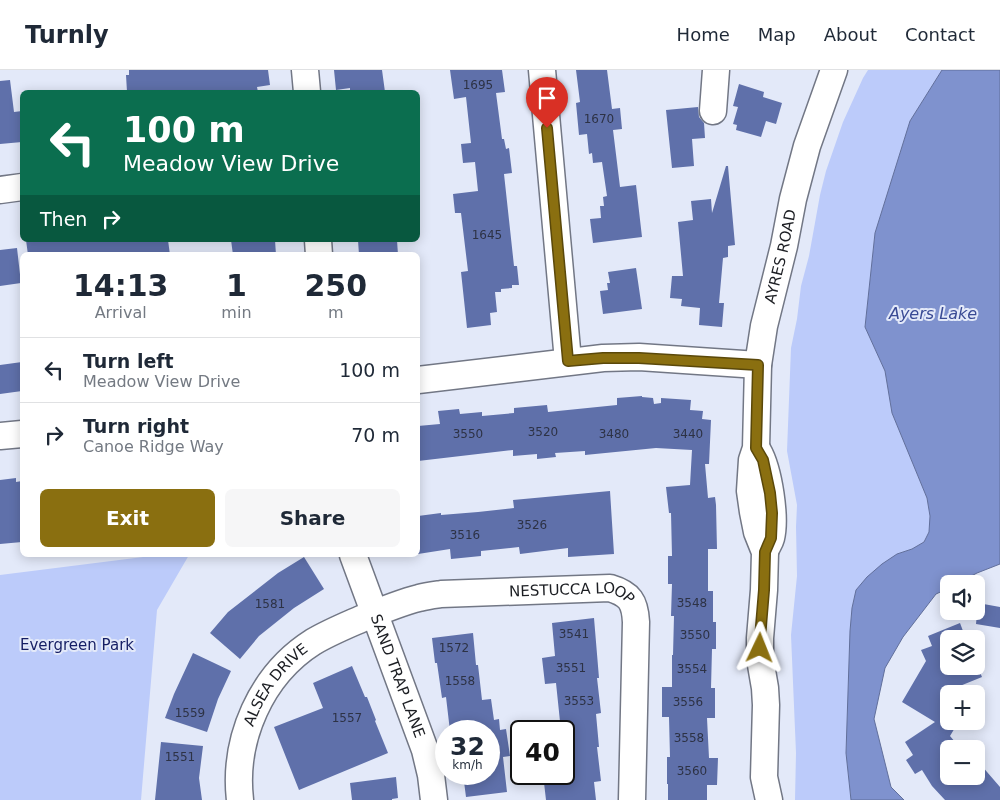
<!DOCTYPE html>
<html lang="en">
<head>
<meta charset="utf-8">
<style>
  :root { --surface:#fff; --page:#f6f6f7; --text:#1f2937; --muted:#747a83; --line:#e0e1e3; --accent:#8a6f10 }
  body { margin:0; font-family:"DejaVu Sans",sans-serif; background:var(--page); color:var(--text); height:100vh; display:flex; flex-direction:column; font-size:19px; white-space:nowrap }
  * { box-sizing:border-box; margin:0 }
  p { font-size:16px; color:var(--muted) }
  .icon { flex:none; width:28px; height:28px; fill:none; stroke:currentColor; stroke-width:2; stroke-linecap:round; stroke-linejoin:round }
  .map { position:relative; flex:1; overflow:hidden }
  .sheet { position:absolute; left:20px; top:182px; width:400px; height:305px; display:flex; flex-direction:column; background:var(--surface); border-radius:8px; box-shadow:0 2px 12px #0003 }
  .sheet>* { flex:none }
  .banner { position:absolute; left:20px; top:20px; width:400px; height:152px; border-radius:8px; box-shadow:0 2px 12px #0003; background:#0b6e4f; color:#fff; overflow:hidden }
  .controls { position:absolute; left:940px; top:505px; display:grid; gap:10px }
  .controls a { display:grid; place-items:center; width:45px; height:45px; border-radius:8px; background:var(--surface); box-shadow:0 2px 12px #0003; font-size:25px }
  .speed { position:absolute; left:435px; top:650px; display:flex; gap:10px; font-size:25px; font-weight:700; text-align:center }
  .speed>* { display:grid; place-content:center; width:65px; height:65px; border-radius:50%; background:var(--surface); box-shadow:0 2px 12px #0003; line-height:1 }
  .speed small { font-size:12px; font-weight:400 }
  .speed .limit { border:2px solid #111; border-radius:8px; background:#fff; color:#111 }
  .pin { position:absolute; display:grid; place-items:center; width:42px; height:42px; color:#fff; margin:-51px -21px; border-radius:50% 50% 50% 0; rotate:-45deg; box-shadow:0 0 5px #0007 }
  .pin .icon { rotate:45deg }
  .me { position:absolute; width:55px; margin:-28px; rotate:2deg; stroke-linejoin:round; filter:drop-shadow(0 0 4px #0008) }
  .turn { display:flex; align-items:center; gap:18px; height:105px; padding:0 20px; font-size:22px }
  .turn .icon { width:65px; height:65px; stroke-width:2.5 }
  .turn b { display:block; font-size:35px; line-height:42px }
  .then { display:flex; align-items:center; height:48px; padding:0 20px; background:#0003; gap:10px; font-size:19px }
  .eta { display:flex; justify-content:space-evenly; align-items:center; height:85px; text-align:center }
  .eta b { font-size:30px; font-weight:600; line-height:35px }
  .cta { display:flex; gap:10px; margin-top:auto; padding:10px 20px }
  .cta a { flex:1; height:58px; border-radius:8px; background:var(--accent); color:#fff; font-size:20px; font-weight:600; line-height:58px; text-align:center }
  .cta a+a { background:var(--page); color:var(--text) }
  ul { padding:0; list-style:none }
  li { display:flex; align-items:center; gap:15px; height:65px; padding:0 20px; border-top:1px solid var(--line) }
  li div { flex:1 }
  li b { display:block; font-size:19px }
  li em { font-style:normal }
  header { display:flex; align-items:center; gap:30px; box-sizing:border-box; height:70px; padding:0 25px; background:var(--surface); border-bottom:1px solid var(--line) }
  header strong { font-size:24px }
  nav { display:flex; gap:28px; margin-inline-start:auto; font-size:18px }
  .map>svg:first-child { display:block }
  .green { fill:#bccbfa }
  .water { fill:#7f92ce; stroke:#616f9b }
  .building { fill:#5f70aa }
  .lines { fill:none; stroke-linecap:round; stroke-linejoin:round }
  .minor-casing { stroke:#727785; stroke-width:29 }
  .minor { stroke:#fff; stroke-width:26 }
  .route-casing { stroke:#5a480a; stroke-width:12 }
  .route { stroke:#8a6f10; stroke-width:9 }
  .labels { text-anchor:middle; stroke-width:4; stroke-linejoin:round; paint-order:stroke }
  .number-label { font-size:12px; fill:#2d3245 }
  .street-label { font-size:15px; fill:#1c1e23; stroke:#e3e9f9 }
  .park-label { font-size:15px; fill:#151e64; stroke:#e3e9f9 }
  .water-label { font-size:16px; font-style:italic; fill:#3a4b95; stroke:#e3e9f9 }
</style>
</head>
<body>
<header>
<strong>Turnly</strong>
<nav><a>Home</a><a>Map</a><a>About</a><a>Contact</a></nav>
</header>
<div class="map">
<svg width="1000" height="730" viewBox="0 0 1000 730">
  <rect width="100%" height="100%" fill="#e3e9f9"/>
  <path class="green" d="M868,0H942L910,51L875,163L865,257L885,301L892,343L927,428L930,446L929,462L924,472L912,479L897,484L856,520L852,538L850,561L846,683L851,730H795L796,683L791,565L797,506L796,457L797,435L787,381L791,278L797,249L801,216L809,186L820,125L826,101L843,52L863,8Z
    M159,485H189L157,540L141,730H0V505Z"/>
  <path class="water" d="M942,0H1000V494L977,503L956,514H949V518L936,524L903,567L885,598L874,649L891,717L904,730H851L846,683L850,561L852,538L856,520L867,507L882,494L897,484L912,479L924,472L929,462L930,446L927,428L892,343L885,301L865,257L875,163L910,51Z"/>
  <path class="building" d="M129,0H268L270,15L257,17L258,22H127L126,5H129Z
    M334,0H382L385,22H350V18L336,20Z
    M450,0H502L505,22L496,23L502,69H504L506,79L509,78L512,103L504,104L514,196H517L519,215H512V218L501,219V222H495L497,242L490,243L491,255L467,258L461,202L468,201L461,143H455L453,124L478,121L475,92L463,93L461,74L471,73L466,27L454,29Z
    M576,0H607L612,39L620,38L622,59L613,60L620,117L636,115L642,167L593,173L590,149L601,148L600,136H604L603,127L607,126L602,92L593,93L592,83L589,84L587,64L579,65L576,33L580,32Z
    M10,10L14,42L22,41V72L0,74V11Z
    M739,14L764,22L763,27L782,33L776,54L766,51L761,67L736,60L737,55L733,54L738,37L733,36Z
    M698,37L699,47L704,53L705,68L692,69L694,96L672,98L666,40Z
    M726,96H728L735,175L728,176V187L723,188L719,233H724L722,257L699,255L700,238L681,236L682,229L670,228L672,206H683L678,152L693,150L691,131L711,129L712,143Z
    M26,170H168L170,185H28Z
    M231,170H275L276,185H233Z
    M358,170H397L398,185H359Z
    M17,178L21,213L0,216V180Z
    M636,198L642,239L603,244L600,221L608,220L607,213H610L608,202Z
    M22,292V321L0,324V295Z
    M642,326V327L653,328L654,334L661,333V328L691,330L690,340L703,341L702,349L711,350L709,394H705L708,428L715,427L716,435L717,479H708V521H713V552H716V579H712L711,618H715V648H707L709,688H718L717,715H707V730H668V714H667V687H670L669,647H662V617H672V585H673L674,546H671L672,514H668V486H672L671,443H669L666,417L690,415L692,380L656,378L585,385V381L555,383L556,387L537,389V384L513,386V380L418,391V356L440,354L438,341L459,339L460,344L482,342V346L514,343V338L547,335L548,342L617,335V328Z
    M16,408V412L22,411V472L0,474V410Z
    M610,421L614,484L568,487V478L520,484L519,477L481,481V486L451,489L450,479L418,484V446L441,443V445L478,442L514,438L513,430Z
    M304,487L324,519L294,538L259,566L240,589L210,563L228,542L278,503Z
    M978,533L1000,537V558L976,554Z
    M594,548L599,608H597L601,643L596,644L599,677H597L601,711L594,712L596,730H546L543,704H564V661H561L556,613L545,614L542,588L555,586L552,553Z
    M960,553L966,569H949V596H976V593L982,607L950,620L956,624H949V651H959L950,666L961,679H949V706H976V695L978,698L981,695L1000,717V730H945L932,716L922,700L915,704L906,690L913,685L905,672L935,652L902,632L926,591L921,580L932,576L928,566Z
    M473,563L476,595H478L482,630L491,629L494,650L499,649L500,660L506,659L510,686L503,687L507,722L466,727L463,704H489V661H450L446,627L442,628L437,593H435L432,568Z
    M193,583L231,601L218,629L207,662L165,648L174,624Z
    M352,596L365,627H367L376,650L375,651L388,683L299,720L274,657L323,638L313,613Z
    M161,672L203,676L199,708L202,730H155Z
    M396,707L398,728L392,729V730H352L350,713Z"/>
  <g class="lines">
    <g class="minor-casing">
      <g id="minor">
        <path d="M305,0L307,22"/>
        <path d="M542,0L568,291"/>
        <path d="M713,41L716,0"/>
        <path d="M0,120L22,117"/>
        <path d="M318,170L319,185"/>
        <path d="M418,310L603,288L639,287L758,295"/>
        <path d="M0,366L22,364"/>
        <path d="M758,381C769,400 776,448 771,468C770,472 767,476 766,479"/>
        <path id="s1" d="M353,485L425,680L431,705L434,730"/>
        <path id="s2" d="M240,730C233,669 261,605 313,572C328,563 345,556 361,549C380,541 399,533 419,528C426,526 434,525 441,524L610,518C630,524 635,532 636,552L632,730"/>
        <path id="s3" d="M769,730L764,707L766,635L765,618L760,589V568L764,520L765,482L757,462L753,442L750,421L752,390L756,378L758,295L764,256L784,176L793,129L807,76L834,0"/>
      </g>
    </g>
    <use href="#minor" class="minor"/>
  </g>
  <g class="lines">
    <g class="route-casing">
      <path id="route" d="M547,58L568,291L603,288H639L758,295L756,378L763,390L770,423L772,443L771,468L765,482L764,520L760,568V578"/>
    </g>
    <use href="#route" class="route"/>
  </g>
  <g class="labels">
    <g class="number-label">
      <text x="478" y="19">1695</text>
      <text x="599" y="53">1670</text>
      <text x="487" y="169">1645</text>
      <text x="543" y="366">3520</text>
      <text x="468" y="368">3550</text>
      <text x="614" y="368">3480</text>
      <text x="688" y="368">3440</text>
      <text x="532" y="459">3526</text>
      <text x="465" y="469">3516</text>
      <text x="692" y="537">3548</text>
      <text x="270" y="538">1581</text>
      <text x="574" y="568">3541</text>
      <text x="695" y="569">3550</text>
      <text x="454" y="582">1572</text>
      <text x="571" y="602">3551</text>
      <text x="692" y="603">3554</text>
      <text x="460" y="615">1558</text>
      <text x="579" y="635">3553</text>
      <text x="688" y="636">3556</text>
      <text x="190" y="647">1559</text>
      <text x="347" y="652">1557</text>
      <text x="689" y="672">3558</text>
      <text x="180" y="691">1551</text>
      <text x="692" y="705">3560</text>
    </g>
    <g class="street-label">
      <text dy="5" stroke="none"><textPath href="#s3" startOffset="550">AYRES ROAD</textPath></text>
      <text dy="5" stroke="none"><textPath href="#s2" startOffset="452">NESTUCCA LOOP</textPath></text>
      <text dy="5" stroke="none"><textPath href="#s1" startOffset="129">SAND TRAP LANE</textPath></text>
      <text dy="5" stroke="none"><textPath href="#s2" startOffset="125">ALSEA DRIVE</textPath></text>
    </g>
    <g class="park-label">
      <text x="77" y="580">Evergreen Park</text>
    </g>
    <g class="water-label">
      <text x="933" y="249">Ayers Lake</text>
    </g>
  </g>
</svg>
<div class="controls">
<a><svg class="icon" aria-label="sound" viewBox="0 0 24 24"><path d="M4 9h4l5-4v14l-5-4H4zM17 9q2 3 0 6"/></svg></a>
<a><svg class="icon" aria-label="layers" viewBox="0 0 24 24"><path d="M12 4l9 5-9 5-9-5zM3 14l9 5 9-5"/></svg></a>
<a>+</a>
<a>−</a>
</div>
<div class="speed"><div>32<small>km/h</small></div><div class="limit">40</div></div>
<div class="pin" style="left:547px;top:58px;background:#d93025"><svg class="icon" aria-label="arrive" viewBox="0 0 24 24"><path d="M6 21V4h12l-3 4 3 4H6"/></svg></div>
<svg class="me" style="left:760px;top:578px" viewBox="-20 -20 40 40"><path d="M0-17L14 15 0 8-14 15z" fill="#8a6f10" stroke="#fff" stroke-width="4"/></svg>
<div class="banner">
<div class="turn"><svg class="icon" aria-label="left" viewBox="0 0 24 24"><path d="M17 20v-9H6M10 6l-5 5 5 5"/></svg><div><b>100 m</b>Meadow View Drive</div></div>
<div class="then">Then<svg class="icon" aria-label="right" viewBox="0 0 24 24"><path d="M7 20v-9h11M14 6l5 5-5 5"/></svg></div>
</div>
<section class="sheet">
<div class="eta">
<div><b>14:13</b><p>Arrival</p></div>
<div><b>1</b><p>min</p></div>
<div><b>250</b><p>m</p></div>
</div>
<ul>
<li><svg class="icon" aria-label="left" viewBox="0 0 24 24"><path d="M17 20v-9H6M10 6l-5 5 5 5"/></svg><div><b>Turn left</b><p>Meadow View Drive</p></div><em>100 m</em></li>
<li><svg class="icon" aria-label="right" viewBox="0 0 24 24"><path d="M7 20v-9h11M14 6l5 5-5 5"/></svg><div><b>Turn right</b><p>Canoe Ridge Way</p></div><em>70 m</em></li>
</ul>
<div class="cta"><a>Exit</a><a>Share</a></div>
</section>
</div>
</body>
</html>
